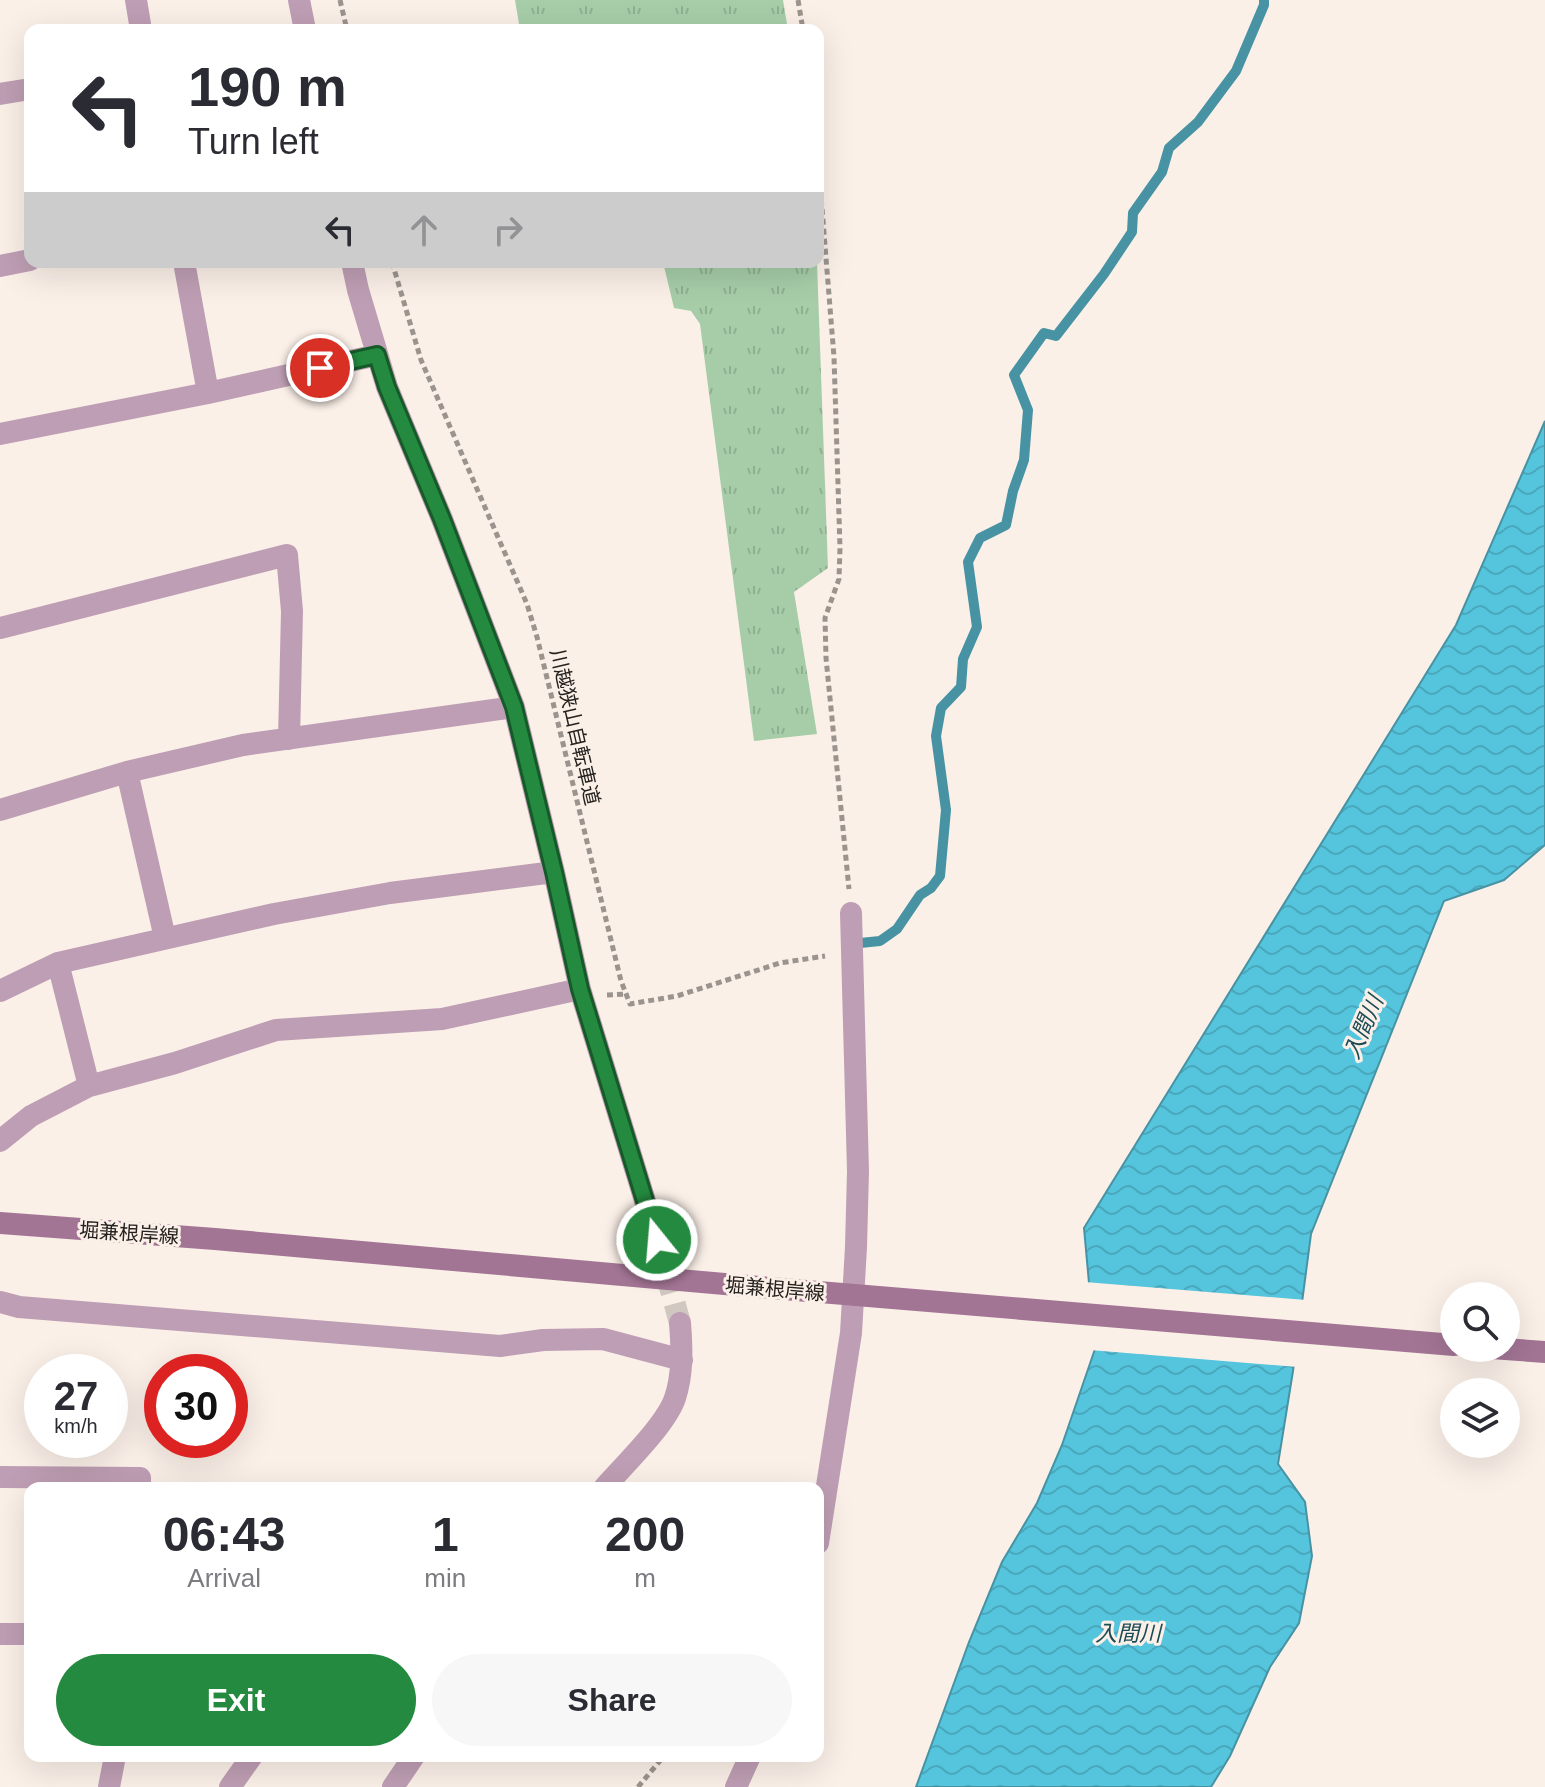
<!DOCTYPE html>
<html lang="en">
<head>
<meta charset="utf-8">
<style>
  :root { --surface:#fff; --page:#f7f7f7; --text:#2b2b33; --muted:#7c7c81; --accent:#238a3f }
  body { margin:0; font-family:Arial,"Noto Sans JP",sans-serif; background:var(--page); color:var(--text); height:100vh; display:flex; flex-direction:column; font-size:30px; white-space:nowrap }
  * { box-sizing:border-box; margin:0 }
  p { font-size:26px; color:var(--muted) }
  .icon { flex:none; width:44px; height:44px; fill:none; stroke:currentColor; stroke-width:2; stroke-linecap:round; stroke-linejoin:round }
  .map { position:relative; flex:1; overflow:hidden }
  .drawer { position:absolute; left:24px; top:1482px; width:800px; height:280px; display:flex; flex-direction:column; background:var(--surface); border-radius:16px; box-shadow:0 8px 32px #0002 }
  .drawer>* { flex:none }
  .hud { position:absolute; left:24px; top:24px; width:800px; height:244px; border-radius:16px; box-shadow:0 8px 32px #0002; background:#fff; color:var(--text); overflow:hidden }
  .controls { position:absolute; left:1440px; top:1282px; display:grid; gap:16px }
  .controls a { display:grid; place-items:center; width:80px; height:80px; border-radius:50%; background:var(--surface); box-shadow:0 8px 32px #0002; font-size:40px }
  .speed { position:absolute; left:24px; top:1354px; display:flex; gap:16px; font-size:40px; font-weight:700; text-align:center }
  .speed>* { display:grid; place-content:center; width:104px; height:104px; border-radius:50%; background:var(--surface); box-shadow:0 8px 32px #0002; line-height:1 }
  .speed small { font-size:20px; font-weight:400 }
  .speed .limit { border:12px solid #d22; background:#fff; color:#111 }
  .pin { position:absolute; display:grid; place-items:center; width:68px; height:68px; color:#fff; margin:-34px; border:4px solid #fff; border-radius:50%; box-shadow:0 2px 8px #0007 }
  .me { position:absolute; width:88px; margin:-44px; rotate:343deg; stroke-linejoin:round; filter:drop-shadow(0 0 6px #0008) }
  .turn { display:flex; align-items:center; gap:28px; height:168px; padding:0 32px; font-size:36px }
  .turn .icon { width:104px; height:104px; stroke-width:2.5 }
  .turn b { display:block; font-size:56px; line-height:68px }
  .lanes { display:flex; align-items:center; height:76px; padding:0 32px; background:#0003; justify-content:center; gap:40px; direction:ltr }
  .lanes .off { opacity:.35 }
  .eta { display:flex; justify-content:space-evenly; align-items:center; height:136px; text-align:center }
  .eta b { font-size:48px; font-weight:600; line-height:56px }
  .primary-button { display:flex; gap:16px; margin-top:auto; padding:16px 32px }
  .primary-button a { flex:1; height:92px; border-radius:48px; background:var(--accent); color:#fff; font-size:32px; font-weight:600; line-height:92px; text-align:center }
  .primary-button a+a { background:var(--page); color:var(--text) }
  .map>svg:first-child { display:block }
  .grass { fill:url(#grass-tufts) }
  .water { fill:url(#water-waves); stroke:#4793a4; stroke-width:2 }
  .pier { fill:#fbf0e8 }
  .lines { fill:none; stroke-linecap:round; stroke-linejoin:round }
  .stream { stroke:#4793a4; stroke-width:10 }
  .minor-tunnel { stroke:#d0c7c0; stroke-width:22; stroke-dasharray:22 11; stroke-linecap:butt }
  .path { stroke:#9b938e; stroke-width:5; stroke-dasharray:6 4; stroke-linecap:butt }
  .minor { stroke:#be9eb4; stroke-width:22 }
  .secondary { stroke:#a37595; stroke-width:22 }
  .secondary-bridge { stroke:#a37595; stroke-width:22 }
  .route-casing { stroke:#175a29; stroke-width:20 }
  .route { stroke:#238a3f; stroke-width:14 }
  .labels { text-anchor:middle; stroke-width:6; stroke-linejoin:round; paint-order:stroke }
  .street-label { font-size:20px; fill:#25211e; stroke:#fbf0e8 }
  .water-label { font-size:22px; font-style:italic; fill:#1b4b56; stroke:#fbf0e8 }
</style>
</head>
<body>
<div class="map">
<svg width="1545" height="1787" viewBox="0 0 1545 1787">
  <defs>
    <pattern id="grass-tufts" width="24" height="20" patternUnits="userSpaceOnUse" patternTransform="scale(2)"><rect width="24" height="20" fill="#a6cda8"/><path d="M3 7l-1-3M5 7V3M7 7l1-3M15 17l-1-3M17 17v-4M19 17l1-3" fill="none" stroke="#8fb090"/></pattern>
    <pattern id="water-waves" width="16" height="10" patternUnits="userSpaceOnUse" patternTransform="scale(2)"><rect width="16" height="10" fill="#55c4dd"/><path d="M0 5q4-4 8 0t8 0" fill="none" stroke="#4aa8bd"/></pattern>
  </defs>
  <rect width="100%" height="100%" fill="#fbf0e8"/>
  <path class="grass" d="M515,0H783L788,30H520Z
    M663,262H817L828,568L794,592L817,734L754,741L700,324L691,311L674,308Z"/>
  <path class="water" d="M1545,421V845L1504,880L1444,901L1311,1234L1293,1371L1278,1464L1305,1502L1312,1556L1299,1623L1270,1667L1230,1756L1211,1787H916L969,1642L1002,1562L1037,1503L1062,1445L1095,1349L1084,1228L1456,625Z"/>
  <path class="pier" d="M1085,1282L1306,1300L1298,1367L1090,1350Z"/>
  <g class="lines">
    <path class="stream" d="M860,943L880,941L897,929L920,895L931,888L940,876L946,810L936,736L941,708L961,687L963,659L977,627L968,562L980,538L1006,525L1013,491L1024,460L1028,410L1014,375L1044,333L1056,336L1104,274L1132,232L1133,213L1162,172L1169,148L1198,122L1236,71L1264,5V0"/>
    <path class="minor-tunnel" d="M657,1240L680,1323"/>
    <path class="path" d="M340,0L347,30
      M798,0L803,30
      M818,159L834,357L840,548L839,579L825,618L826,658L849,889
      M392,262L421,360L527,604L537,637L621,981L630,1004L677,996L780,963L825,956
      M607,995L626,994
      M638,1787L664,1756"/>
    <path class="minor" d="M136,0L141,30
      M299,0L305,30
      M0,94L30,89
      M184,262L208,393
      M352,262L358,290L387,387L442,519L514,707L554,872L580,989L657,1240
      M0,266L30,260
      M0,434L208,393L377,355
      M0,628L287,555L292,611L289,739
      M127,772L165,938
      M0,810L127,772L243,745L514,707
      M58,963L89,1086
      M0,991L58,963L274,914L390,893L554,872
      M0,1141L31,1116L89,1086L175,1063L276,1030L442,1019L580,989
      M0,1302L19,1307L500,1346L543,1340L603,1339L682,1360
      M0,1477L140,1478V1488
      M604,1488C623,1466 666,1425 675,1398C683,1374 682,1348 680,1323
      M818,1543L851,1333L856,1247L858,1171L851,913
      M0,1634H30
      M109,1787L115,1756
      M230,1787L252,1756
      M393,1787L414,1756
      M736,1787L750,1756"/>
    <path class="secondary" d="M0,1223L215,1239L736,1285
      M1491,1348L1545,1352"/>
    <path class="secondary-bridge" d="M736,1285L1454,1345"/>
  </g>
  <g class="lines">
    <g class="route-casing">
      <path id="route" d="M320,368L377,355L387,387L442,519L514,707L554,872L580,989L657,1240"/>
    </g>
    <use href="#route" class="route"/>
  </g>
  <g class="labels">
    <g class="street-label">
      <text transform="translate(575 727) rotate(77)" y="7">川越狭山自転車道</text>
      <text transform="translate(129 1233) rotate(4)" y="7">堀兼根岸線</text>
      <text transform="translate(775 1289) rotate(5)" y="7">堀兼根岸線</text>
    </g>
    <g class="water-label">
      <text transform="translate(1363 1027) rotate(-67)" y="8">入間川</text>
      <text x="1128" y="1641">入間川</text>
    </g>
  </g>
</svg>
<div class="controls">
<a><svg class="icon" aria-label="search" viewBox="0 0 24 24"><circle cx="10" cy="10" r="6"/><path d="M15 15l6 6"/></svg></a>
<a><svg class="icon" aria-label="layers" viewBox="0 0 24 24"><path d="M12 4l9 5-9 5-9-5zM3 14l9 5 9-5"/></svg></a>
</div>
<div class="speed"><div>27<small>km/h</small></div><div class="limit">30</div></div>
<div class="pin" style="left:320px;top:368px;background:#d93025"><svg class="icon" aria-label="arrive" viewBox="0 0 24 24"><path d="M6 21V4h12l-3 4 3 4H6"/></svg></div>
<svg class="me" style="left:657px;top:1240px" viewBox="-20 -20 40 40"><circle r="17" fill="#238a3f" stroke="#fff" stroke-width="3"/><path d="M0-11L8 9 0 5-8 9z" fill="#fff"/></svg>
<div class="hud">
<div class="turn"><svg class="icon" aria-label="left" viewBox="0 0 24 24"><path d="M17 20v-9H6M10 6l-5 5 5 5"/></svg><div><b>190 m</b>Turn left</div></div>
<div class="lanes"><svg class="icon" aria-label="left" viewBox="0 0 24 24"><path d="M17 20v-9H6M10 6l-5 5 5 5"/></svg><svg class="icon off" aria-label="ahead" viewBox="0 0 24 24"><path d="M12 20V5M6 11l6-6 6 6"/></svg><svg class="icon off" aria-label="right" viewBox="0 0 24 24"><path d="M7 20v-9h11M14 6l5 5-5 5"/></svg></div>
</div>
<section class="drawer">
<div class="eta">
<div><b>06:43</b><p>Arrival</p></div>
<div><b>1</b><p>min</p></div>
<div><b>200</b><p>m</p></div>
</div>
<div class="primary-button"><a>Exit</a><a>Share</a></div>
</section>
</div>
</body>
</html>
